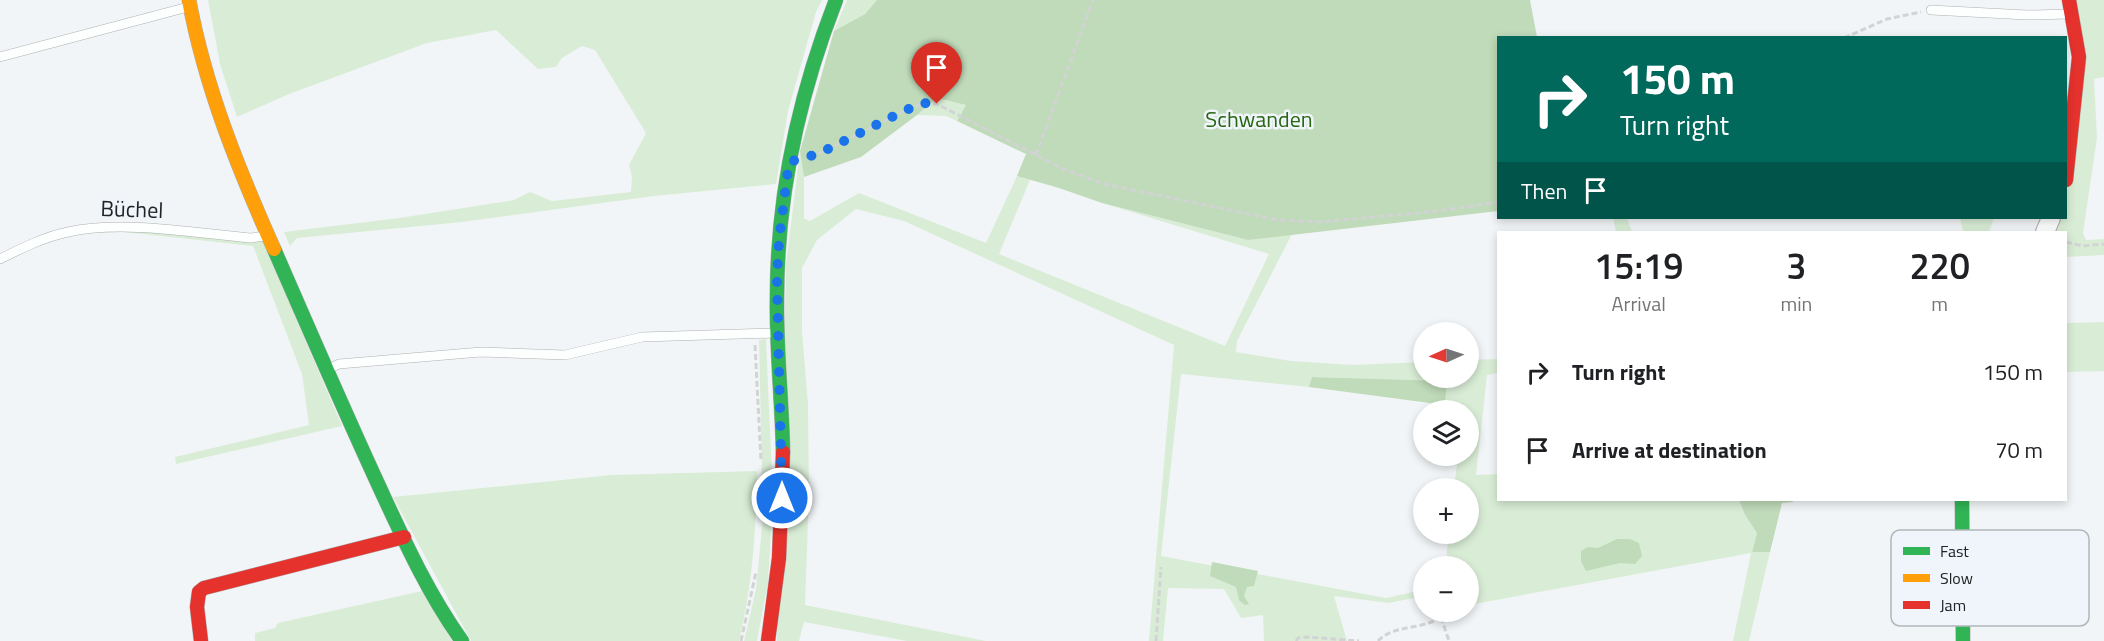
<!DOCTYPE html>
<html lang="en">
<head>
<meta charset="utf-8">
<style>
  :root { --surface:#fff; --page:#f6f6f6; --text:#202124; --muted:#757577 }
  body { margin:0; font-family:"Titillium Web",sans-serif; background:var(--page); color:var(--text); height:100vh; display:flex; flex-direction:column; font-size:22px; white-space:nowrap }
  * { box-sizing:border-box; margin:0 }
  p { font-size:20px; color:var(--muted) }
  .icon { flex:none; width:33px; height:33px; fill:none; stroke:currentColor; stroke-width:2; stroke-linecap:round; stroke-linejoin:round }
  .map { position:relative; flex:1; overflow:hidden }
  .drawer { position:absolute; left:1497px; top:231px; width:570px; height:270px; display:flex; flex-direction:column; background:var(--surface); border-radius:0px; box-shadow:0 3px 9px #0003 }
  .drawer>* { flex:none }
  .hud { position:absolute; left:1497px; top:36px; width:570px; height:183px; border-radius:0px; box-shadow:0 3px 9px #0003; background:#00695c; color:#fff; overflow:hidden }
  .needle { width:39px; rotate:267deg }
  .buttons { position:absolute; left:1413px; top:322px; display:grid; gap:12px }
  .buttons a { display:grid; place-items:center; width:66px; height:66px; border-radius:50%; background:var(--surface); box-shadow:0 3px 9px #0003; font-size:30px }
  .pin { position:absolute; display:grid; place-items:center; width:51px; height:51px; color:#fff; margin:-62px -26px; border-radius:50% 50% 50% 0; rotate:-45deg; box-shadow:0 0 6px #0007 }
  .pin .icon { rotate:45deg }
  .me { position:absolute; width:66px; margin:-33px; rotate:0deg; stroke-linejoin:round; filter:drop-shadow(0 0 4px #0008) }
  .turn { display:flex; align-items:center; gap:21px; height:126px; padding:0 24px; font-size:27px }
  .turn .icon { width:78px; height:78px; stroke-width:2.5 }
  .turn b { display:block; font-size:42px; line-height:51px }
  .then { display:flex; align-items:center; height:57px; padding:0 24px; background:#0003; gap:12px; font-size:22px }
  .eta { display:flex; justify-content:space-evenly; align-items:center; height:102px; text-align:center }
  .eta b { font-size:36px; font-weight:600; line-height:42px }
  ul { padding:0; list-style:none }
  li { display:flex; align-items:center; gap:18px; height:78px; padding:0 24px }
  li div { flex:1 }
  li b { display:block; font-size:22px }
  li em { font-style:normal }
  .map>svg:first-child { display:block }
  .green { fill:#d9edd6 }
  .forest { fill:#bfdbb9 }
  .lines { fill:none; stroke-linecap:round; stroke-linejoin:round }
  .lane-casing { stroke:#aeb0b2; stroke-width:10 }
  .street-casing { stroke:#aeb0b2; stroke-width:20 }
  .fast-casing { stroke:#aeb0b2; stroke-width:15 }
  .slow-casing { stroke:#aeb0b2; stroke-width:15 }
  .jam-casing { stroke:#aeb0b2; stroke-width:15 }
  .path { stroke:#d2d3d4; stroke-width:3; stroke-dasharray:6 3; stroke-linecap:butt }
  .lane { stroke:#fdfefe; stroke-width:9 }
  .street { stroke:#fdfefe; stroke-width:18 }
  .fast { stroke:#30b455; stroke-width:14 }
  .slow { stroke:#ff9f0a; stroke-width:14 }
  .jam { stroke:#e5322d; stroke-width:14 }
  .route { stroke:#1a73e8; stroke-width:10; stroke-dasharray:0 18 }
  .labels { text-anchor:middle; stroke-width:5; stroke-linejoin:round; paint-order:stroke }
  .park-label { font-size:22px; fill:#286611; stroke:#eff5fa }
  .street-label { font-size:22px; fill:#212325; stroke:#eff5fa }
  .key { fill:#eff5fa; stroke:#b1b6ba; stroke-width:1.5 }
  .key-label { font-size:16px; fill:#212325 }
</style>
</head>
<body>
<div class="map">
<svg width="2104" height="641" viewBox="0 0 2104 641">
  <rect width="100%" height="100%" fill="#f2f5f7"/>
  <path class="green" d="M208,0H822L816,12L788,111L776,184L654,196L462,222L297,238L290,246L284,232L399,218L514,200L530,192L552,201L631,192L632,177L629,165L646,133L595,50L582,46L562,58L556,67L538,69L496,30L427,43L289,94L237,117L220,64Z
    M847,0H877L865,14L834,31Z
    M2075,0H2104V77L2094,79L2097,138L2083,233L2086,240L2104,239V255L2066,257V232H2051L2058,218H2066V193L2069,182Z
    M937,98L966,105L957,121L946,116L917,115Z
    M800,151L804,177V218L810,221L859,193L986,243L1017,176L1030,180L999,254L1225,346L1269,254L1102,203L1248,240L1292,234L1237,341L1236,352L1291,361L1353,365L1423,362L1424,378H1468L1469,360L1498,359V373L1487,375L1476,475L1498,474V500H1739L1745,515L1757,533L1752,552H1770L1749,641H1733L1751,553L1469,605L1468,567H1445L1449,534H1468V489H1454L1458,456H1468V411H1464V407L1445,405L1446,381L1313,377L1309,387L1181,374L1161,556L1386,598L1423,590V596L1389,603L1334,596L1347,641H1264L1263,615L1241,618L1224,589L1168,588L1163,641H1149L1174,345L904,221L856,209L817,240L802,268V331L808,404L809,494L805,605L986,641H907L804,622L799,641H777L786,265Z
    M1613,218H1627L1632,232H1616Z
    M1960,218H1994L1989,232H1963Z
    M88,229L261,237L342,426L176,464L175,457L309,425L302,374L253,246L124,232L88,233L55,239L0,264V259L14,252Z
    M2104,322V371L2066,372V323Z
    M766,339L773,498L768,583L757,641H744L756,589L763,517L759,340Z
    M757,471C756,531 753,582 739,641H471L393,497L611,475Z
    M422,591L452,641H255V633L275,628L278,623Z"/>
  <path class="forest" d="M877,0H1530L1537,37L1498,38V211L1248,240L1102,203L1059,188L1017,176L1026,154L957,121L966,105L937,98L917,115L861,157L804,177L800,151L834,31L865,14Z
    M1312,377L1447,381L1445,405L1309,387Z
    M1739,500H1792L1793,502L1782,503L1770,552H1752L1757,533L1745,515Z
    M1617,539H1630L1639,543L1642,556L1635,564L1620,563L1586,571L1581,561V551L1588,547L1598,548Z
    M1212,562L1258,571L1254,586L1247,587L1244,596L1249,604L1245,605L1239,600L1236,587L1210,576Z"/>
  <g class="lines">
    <g class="lane-casing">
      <path id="lane" d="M1931,10L2027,15L2069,14
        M0,57L188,7
        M0,259C22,248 44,237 68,232C121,220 196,233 251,238L265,236
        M328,369L339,364L481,352L565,355L642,337L775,333"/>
    </g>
    <g class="street-casing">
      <path id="street" d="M2045,232L2051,218"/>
    </g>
    <g class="fast-casing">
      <path id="fast" d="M274,249C308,327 342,406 378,484C403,538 427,592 462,641
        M783,452C782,400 776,349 777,297C777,195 799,95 836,0
        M1962,500L1963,641"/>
    </g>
    <g class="slow-casing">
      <path id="slow" d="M189,0C205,87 238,168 274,249"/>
    </g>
    <g class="jam-casing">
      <path id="jam" d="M2066,180L2079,57L2069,0
        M201,641L197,607L199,592L204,588L404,537
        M768,641L779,558L783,452"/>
    </g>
    <path class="path" d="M1844,38L1887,19L1921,12
      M1036,155L1093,0
      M810,156L818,154L904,111L923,103L937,104L1063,169L1104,184L1278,220L1320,222L1438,211L1498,202
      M2066,242L2083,246L2104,244
      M755,345L761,461
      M1468,589L1475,583
      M1441,617L1449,641
      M741,641L756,572
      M1156,641L1161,567
      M1296,641L1298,638L1307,637L1359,641
      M1378,641C1396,622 1429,632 1446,612"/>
    <use href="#lane" class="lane"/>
    <use href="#street" class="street"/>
    <use href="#fast" class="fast"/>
    <use href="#slow" class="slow"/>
    <use href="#jam" class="jam"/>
  </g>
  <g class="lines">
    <path class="route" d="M782,498L777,280L779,240L789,162L818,154L904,111L923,103L937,104"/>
  </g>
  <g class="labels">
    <g class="park-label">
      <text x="1259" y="127">Schwanden</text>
    </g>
    <g class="street-label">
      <text transform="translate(132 209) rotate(2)" y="8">Büchel</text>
    </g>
  </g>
  <rect x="1891" y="530" width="198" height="96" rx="9" class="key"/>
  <rect x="1903" y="547" width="27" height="8" fill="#30b455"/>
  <rect x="1903" y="574" width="27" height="8" fill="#ff9f0a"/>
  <rect x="1903" y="601" width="27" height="8" fill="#e5322d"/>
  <g class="key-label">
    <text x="1940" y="557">Fast</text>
    <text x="1940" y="584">Slow</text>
    <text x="1940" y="611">Jam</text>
  </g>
</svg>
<div class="buttons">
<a><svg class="needle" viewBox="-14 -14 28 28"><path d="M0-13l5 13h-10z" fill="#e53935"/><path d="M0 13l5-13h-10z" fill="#757577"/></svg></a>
<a><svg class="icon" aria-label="layers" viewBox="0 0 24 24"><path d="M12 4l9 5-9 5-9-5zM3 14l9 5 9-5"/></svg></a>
<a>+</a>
<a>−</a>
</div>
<div class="pin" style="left:937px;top:104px;background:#d93025"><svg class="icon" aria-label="arrive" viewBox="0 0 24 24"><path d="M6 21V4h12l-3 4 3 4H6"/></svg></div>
<svg class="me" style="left:782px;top:498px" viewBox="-20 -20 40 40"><circle r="17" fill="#1a73e8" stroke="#fff" stroke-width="3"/><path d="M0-11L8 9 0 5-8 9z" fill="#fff"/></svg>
<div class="hud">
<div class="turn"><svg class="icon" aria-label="right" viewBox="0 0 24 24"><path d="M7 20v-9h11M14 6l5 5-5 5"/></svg><div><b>150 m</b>Turn right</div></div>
<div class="then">Then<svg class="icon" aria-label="arrive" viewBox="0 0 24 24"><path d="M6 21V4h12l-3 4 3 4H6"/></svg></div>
</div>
<section class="drawer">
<div class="eta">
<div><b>15:19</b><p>Arrival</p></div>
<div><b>3</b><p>min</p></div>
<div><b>220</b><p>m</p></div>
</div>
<ul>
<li><svg class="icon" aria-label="right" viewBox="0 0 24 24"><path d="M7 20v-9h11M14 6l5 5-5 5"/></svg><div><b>Turn right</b></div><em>150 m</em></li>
<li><svg class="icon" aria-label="arrive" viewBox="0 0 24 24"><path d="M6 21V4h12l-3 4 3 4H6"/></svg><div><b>Arrive at destination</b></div><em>70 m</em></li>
</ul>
</section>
</div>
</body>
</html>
